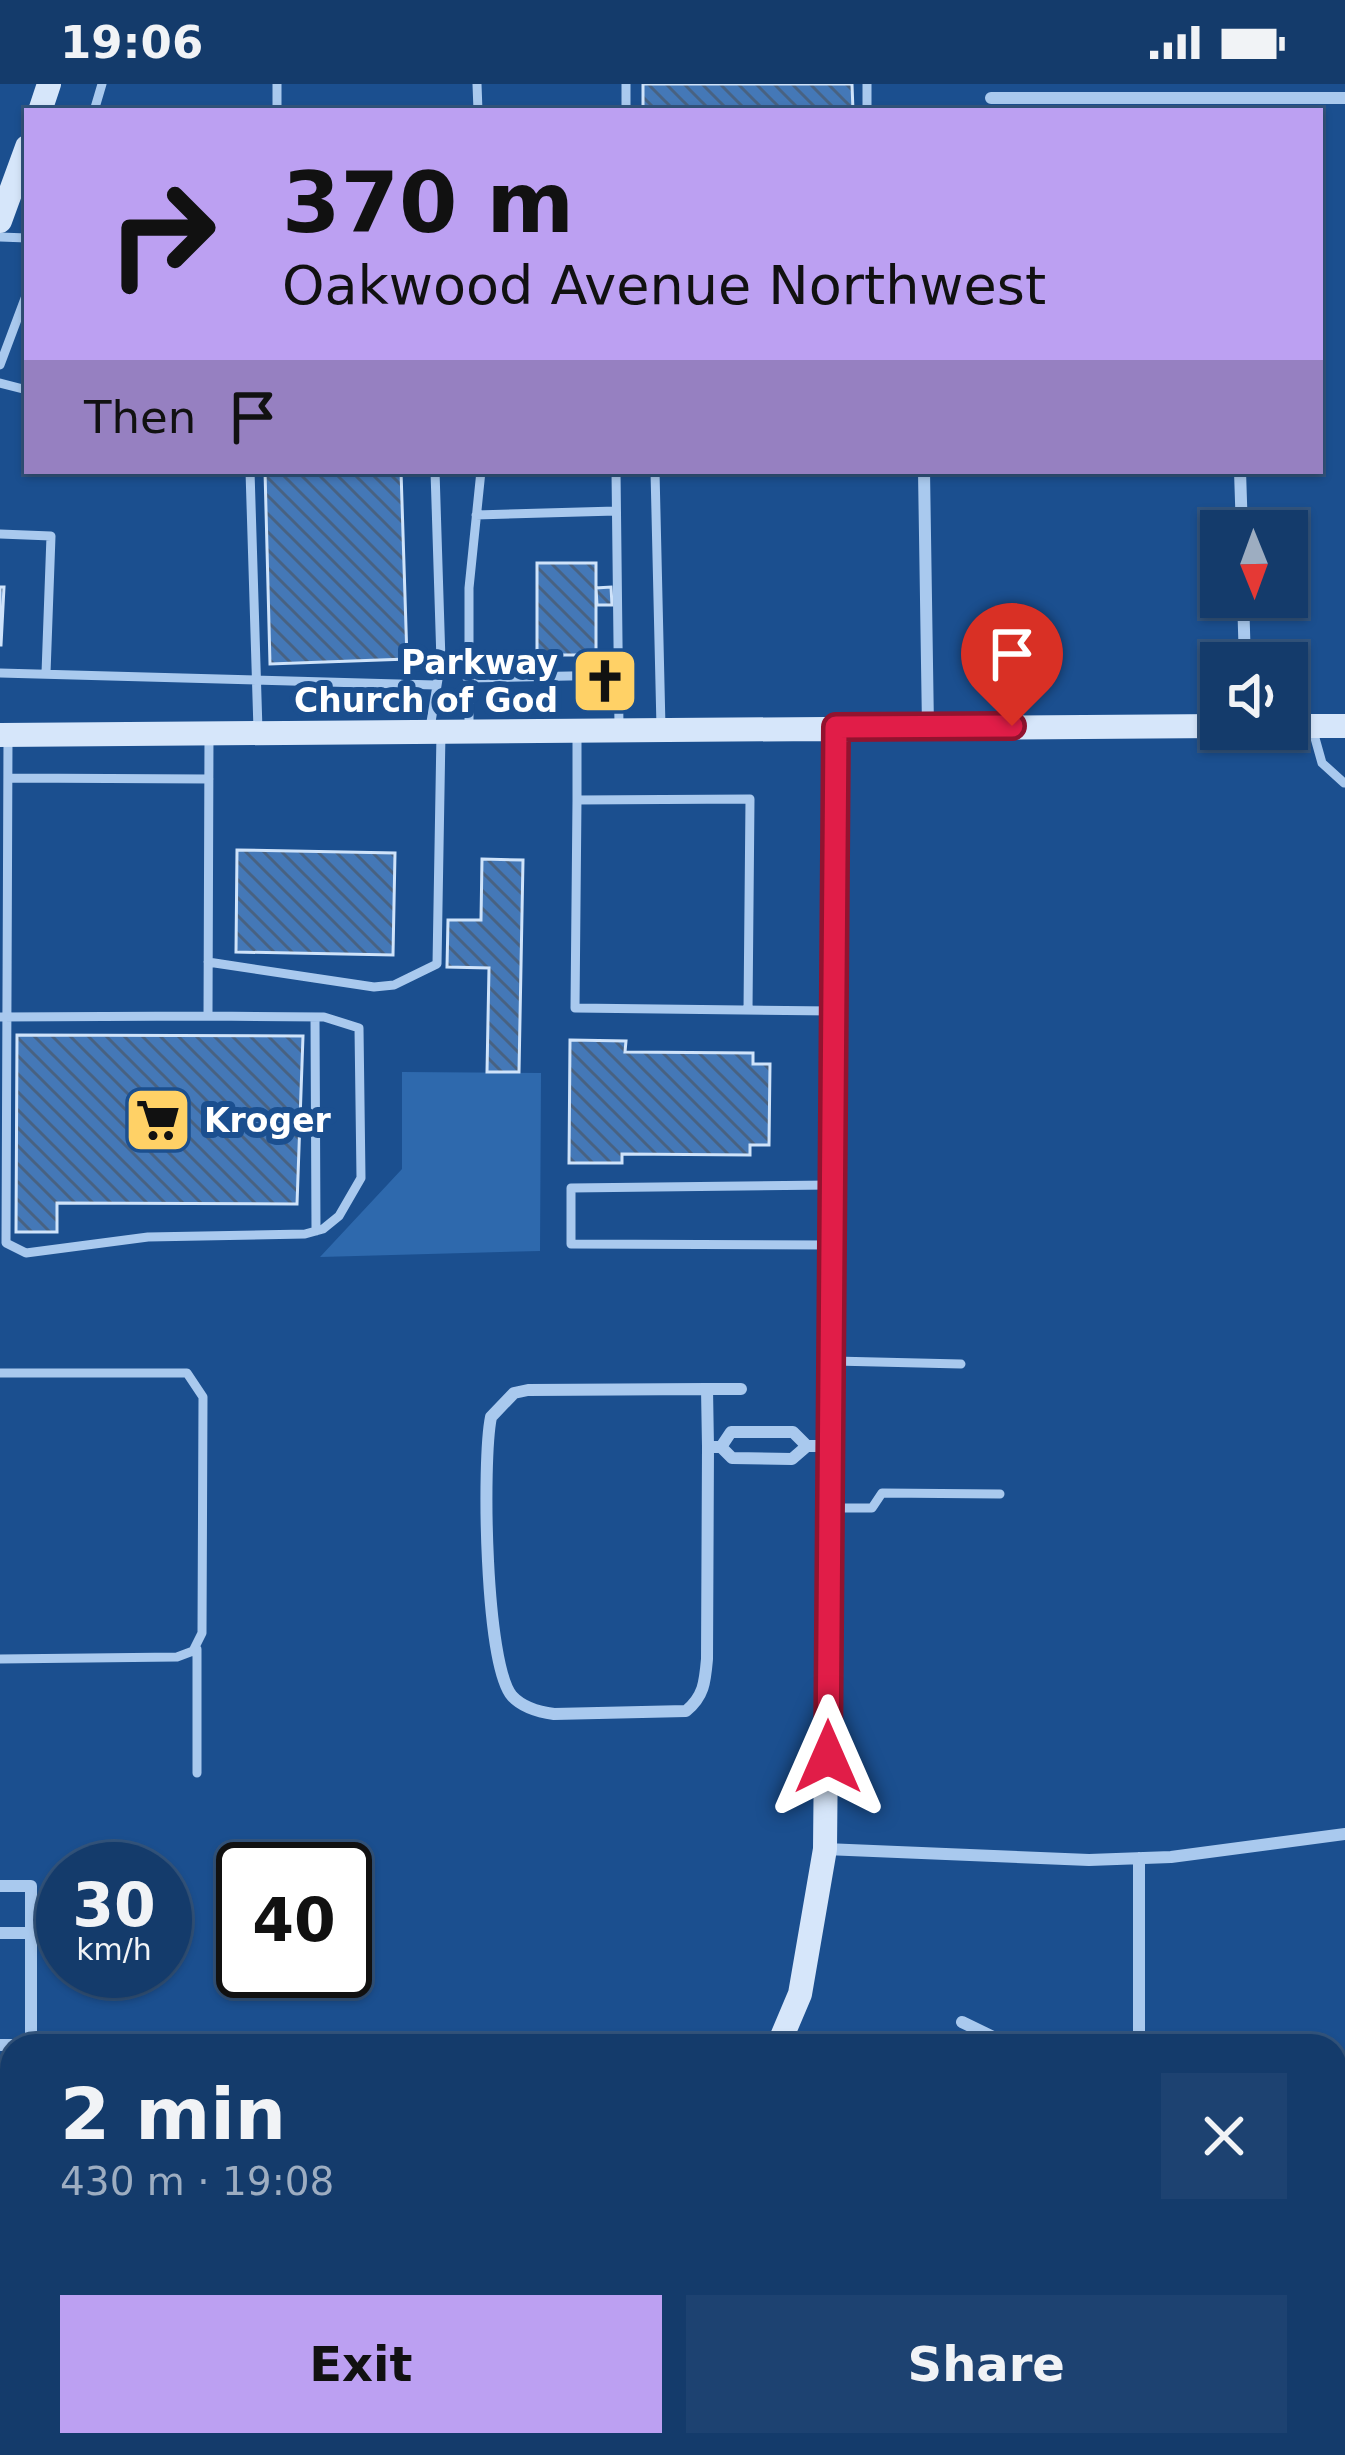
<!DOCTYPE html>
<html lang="en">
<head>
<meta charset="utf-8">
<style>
  :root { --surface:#143b6b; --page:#1d4271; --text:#f1f3f6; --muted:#9dadc1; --line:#33557e; --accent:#bca0f2 }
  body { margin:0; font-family:"DejaVu Sans",sans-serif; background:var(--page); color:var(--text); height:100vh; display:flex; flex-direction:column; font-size:45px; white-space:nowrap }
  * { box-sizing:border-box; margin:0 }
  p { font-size:39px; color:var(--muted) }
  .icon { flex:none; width:66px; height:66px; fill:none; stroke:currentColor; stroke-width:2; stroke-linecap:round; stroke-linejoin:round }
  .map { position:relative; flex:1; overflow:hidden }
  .side { position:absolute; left:0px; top:1950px; width:1347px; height:423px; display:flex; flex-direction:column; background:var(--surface); border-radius:36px 36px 0 0; box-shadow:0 3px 9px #0004,0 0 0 3px var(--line) }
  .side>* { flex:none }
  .guide { position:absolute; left:24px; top:24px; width:1299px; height:366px; border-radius:0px; box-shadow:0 3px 9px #0004,0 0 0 3px var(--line); background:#bca0f2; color:#111; overflow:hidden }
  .needle { width:78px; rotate:179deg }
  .controls { position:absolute; left:1200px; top:426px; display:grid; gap:24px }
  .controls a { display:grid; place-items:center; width:108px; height:108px; border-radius:0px; background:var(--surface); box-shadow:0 3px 9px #0004,0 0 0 3px var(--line); font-size:60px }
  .speed { position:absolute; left:36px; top:1758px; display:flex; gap:24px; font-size:60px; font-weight:700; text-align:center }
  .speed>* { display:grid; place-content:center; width:156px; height:156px; border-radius:50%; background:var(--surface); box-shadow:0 3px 9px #0004,0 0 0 3px var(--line); line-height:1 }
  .speed small { font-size:30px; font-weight:400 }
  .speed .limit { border:6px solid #111; border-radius:18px; background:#fff; color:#111 }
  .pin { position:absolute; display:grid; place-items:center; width:102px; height:102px; color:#fff; margin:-123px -51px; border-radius:50% 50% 50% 0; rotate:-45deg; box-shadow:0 0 12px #0007 }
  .pin .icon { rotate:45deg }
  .me { position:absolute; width:132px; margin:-66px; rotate:0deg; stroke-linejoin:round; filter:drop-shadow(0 0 9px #0008) }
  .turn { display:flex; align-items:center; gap:42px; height:252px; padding:0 60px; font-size:54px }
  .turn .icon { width:156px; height:156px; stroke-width:2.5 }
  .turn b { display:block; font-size:84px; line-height:102px }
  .then { display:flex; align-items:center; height:114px; padding:0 60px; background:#0003; gap:24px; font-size:45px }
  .round { display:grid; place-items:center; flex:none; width:126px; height:126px; border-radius:0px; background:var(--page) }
  .summary { display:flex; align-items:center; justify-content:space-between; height:204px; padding:0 60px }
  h1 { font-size:72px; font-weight:700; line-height:90px }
  .primary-button { display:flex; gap:24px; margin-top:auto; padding:24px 60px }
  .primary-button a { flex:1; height:138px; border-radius:0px; background:var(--accent); color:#111; font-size:48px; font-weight:700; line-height:138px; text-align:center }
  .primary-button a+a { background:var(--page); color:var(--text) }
  .status { display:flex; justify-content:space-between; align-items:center; height:84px; padding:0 60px; background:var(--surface); direction:ltr }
  .status svg { height:33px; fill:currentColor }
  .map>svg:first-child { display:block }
  .grass { fill:#2e69ad }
  .building { fill:url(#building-back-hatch); stroke:#cfe3fa; stroke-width:3 }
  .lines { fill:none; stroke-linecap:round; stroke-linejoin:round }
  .lane { stroke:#a9c9ee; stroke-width:9 }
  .street { stroke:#a9c9ee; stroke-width:12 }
  .secondary { stroke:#d6e6fa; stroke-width:24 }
  .route-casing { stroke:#92132f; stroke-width:30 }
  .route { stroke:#e11d48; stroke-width:21 }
  .labels { text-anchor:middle; stroke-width:12; stroke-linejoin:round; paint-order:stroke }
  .poi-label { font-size:33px; font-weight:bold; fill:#fff; stroke:#1b4f8f; text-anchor:end }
</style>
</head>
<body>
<div class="status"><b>19:06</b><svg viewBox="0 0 49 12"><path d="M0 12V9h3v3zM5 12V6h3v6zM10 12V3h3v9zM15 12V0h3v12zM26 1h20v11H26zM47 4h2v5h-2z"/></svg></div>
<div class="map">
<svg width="1345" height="2371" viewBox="0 0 1345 2371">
  <defs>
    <pattern id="building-back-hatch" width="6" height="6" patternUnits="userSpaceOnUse" patternTransform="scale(3)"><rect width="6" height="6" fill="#4478b7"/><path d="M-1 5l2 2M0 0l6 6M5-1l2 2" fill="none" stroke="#486282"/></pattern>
  </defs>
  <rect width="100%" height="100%" fill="#1b4f8f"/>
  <path class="grass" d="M402,988L541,989L540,1167L320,1173L402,1085Z"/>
  <path class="building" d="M643,0H852L853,27H643Z
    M265,387H401L407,575L270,580Z
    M537,479H596V571H537Z
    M0,503H4L1,561H0Z
    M611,503L612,521H597L596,504Z
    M237,766L395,769L393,871L236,868Z
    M482,775L523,776L519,988H487L489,884L447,883L448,836H481Z
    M17,951L303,952L297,1120L57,1119V1148H16Z
    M570,956L626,957L625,968L753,969V980H770L769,1061H750V1071L622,1070V1079H569Z"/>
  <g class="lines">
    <path class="lane" d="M277,0V27
      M477,0L478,27
      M626,0V27
      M94,27L102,0
      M867,27V0
      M0,153L27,154
      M0,281L27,209
      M0,299L27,306
      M250,387L258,646
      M616,387L619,643
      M655,387L661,643
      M476,431L616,427
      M0,450L51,452L46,589
      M0,589L435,601
      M467,594L618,591
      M469,643V504L481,387
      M430,644L441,577L435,387
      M1313,647L1322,679L1344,699
      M577,650V716
      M8,656L6,1159L26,1169L148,1153L305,1150L323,1145L339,1132L361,1094L359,944L324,933L208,932
      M8,694L209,695
      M208,878L374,903L394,901L437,880L441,649
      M748,926L750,715L577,716L575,924L832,927
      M0,933L208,932L209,652
      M315,933L316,1147
      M828,1161L571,1160V1104L830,1101
      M834,1277L961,1280
      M0,1289H187L203,1313L202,1549L193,1567L177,1573L0,1575
      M834,1424H872L882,1409L1000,1410
      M197,1565V1689"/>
    <path class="street" d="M991,14H1345
      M924,387L928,643
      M1240,387L1242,447
      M1243,513L1245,579
      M707,1305H741
      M807,1362L793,1348H731L721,1363L732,1374L792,1375L807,1362H828
      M708,1363L707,1305L528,1306L514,1309L491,1333C482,1377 485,1580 512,1612C523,1624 539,1628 554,1630L686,1627C704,1612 705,1598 707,1575L708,1363H721
      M825,1765L1089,1776L1171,1773L1345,1750
      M0,1802H31V1962
      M0,1849H32
      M962,1938L997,1955L1096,1962
      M0,1961H31
      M1139,1962V1774
      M0,2231L12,2219
      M0,2279L12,2291
      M466,2361L471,2371
      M661,2361L666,2371
      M1139,2361L1140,2371"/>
    <path class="secondary" d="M40,27L49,0
      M0,137L27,63
      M1287,642H1345
      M0,651L1221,642
      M778,1962L800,1910L825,1765L836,643
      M168,2371L198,2361"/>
  </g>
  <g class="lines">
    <g class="route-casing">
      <path id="route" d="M828,1673L836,643L1012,642"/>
    </g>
    <use href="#route" class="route"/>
  </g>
  <defs>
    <g id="church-square" transform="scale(3.45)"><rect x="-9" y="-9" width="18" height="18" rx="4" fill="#ffd166" stroke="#1b4f8f"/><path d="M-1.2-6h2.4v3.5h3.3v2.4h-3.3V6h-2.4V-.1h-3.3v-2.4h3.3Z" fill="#111"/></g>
    <g id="supermarket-square" transform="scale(3.45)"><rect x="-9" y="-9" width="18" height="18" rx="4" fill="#ffd166" stroke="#1b4f8f"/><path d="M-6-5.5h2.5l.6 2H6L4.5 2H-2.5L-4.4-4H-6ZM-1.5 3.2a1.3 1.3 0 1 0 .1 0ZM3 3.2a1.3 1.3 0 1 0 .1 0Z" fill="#111"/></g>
  </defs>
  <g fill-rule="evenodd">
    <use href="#church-square" x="605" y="597"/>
    <use href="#supermarket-square" x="158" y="1036"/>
  </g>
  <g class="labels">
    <g class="poi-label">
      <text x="558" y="590">Parkway<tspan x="558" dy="38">Church of God</tspan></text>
      <text x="204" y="1048" text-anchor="start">Kroger</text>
    </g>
  </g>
</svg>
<div class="controls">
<a><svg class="needle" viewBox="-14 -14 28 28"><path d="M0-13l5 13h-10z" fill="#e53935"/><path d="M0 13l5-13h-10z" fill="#9dadc1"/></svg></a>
<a><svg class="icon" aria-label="sound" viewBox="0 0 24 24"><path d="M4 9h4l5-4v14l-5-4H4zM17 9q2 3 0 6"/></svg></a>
</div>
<div class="speed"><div>30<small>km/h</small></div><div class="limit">40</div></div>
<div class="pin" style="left:1012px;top:642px;background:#d93025"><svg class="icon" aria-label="arrive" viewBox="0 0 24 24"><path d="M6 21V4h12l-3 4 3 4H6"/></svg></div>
<svg class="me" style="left:828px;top:1673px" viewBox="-20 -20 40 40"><path d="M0-17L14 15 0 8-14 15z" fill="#e11d48" stroke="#fff" stroke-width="4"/></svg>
<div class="guide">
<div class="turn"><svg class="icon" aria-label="right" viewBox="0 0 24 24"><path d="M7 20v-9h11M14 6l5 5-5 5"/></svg><div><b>370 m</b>Oakwood Avenue Northwest</div></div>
<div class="then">Then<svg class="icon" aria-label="arrive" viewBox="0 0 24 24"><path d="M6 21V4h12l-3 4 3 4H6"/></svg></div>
</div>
<section class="side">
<div class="summary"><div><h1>2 min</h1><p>430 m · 19:08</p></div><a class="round"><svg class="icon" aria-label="close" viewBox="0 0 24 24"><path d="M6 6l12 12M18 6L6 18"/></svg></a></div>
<div class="primary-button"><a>Exit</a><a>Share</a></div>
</section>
</div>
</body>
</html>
